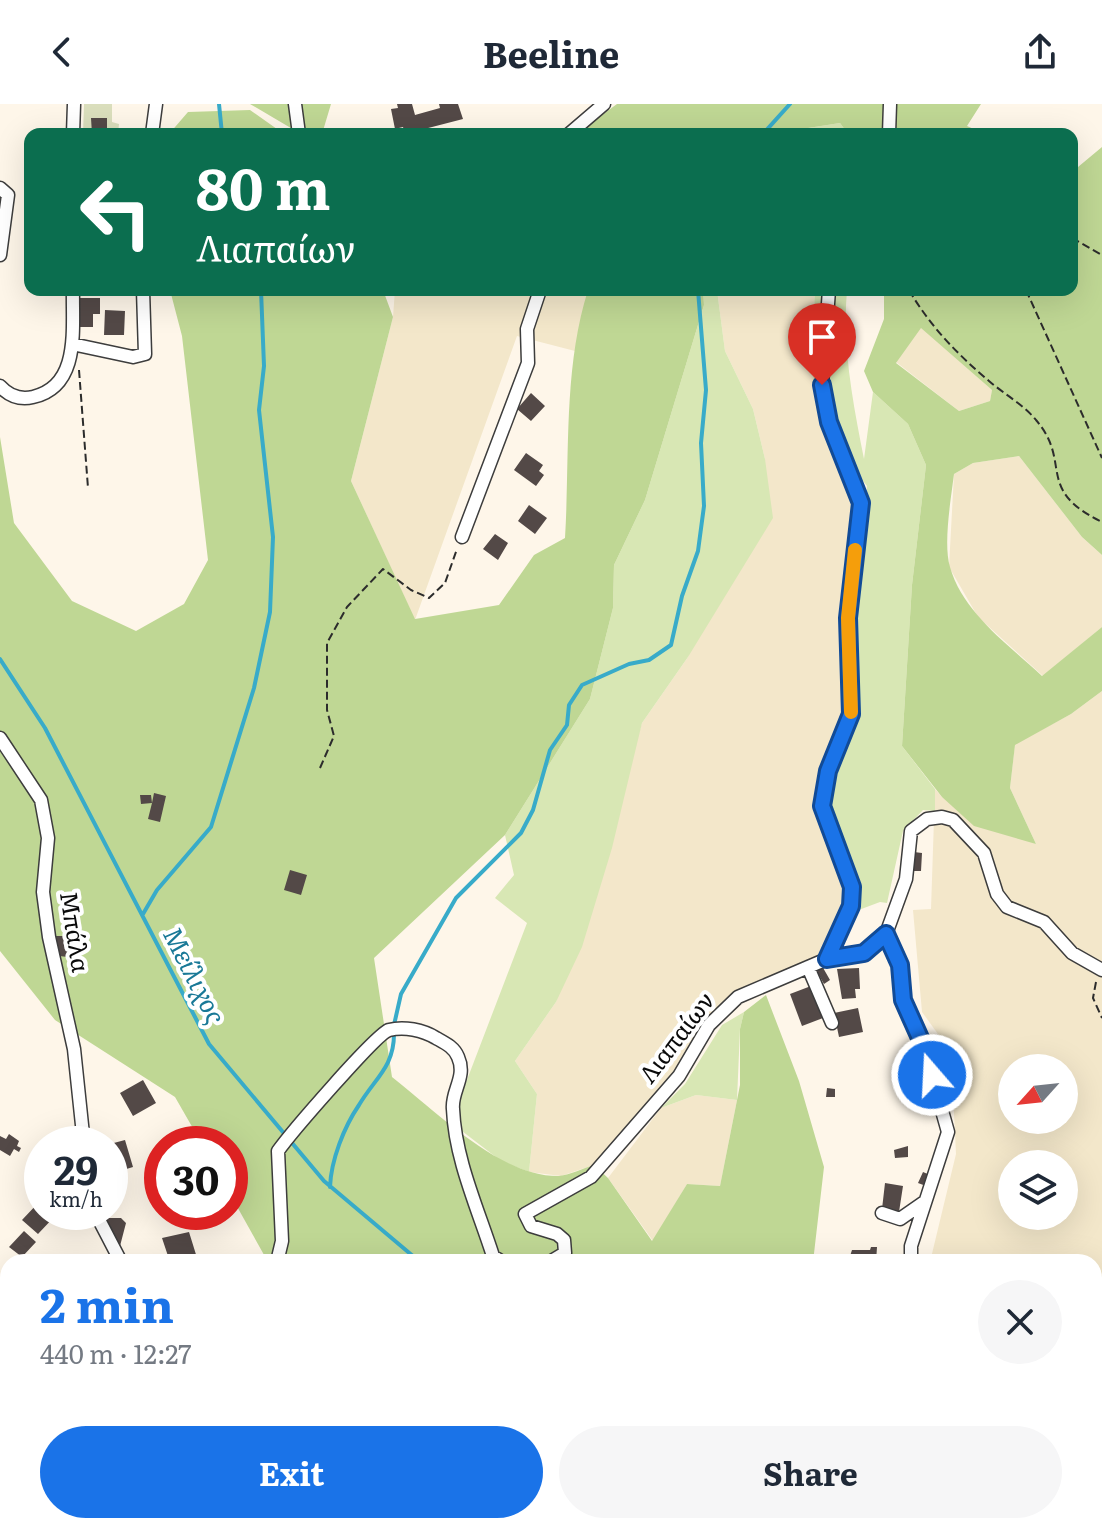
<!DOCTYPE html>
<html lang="en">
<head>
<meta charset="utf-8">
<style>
  :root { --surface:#fff; --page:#f6f6f7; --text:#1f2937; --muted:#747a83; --accent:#1a73e8 }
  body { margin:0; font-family:Literata,serif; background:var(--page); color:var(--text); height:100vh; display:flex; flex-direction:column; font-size:30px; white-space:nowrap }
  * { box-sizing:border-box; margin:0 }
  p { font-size:26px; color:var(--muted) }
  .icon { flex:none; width:44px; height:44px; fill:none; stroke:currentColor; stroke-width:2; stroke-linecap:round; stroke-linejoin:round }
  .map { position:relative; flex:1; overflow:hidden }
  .panel { position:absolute; left:0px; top:1150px; width:1102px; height:280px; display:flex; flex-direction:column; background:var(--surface); border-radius:24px 24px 0 0; box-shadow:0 8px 32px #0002 }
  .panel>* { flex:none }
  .guide { position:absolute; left:24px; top:24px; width:1054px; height:168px; border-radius:16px; box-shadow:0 8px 32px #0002; background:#0b6e4f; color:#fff; overflow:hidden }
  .needle { width:52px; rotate:243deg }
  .controls { position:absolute; left:998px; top:950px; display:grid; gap:16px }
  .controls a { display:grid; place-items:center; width:80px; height:80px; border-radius:50%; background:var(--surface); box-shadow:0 8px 32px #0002; font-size:40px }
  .speed { position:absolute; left:24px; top:1022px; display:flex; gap:16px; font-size:40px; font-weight:700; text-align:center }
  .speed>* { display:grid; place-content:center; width:104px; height:104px; border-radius:50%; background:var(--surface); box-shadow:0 8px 32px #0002; line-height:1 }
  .speed small { font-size:20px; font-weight:400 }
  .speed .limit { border:12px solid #d22; background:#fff; color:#111 }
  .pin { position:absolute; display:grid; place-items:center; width:68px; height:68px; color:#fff; margin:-82px -34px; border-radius:50% 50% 50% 0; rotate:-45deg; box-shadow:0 0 8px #0007 }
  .pin .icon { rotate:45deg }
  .me { position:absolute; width:88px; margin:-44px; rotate:341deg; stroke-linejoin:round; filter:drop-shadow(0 0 6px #0008) }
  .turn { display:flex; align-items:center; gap:28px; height:168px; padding:0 40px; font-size:36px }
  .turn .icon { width:104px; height:104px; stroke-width:2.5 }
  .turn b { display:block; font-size:56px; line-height:68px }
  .round { display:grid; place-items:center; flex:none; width:84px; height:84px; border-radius:42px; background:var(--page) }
  .summary { display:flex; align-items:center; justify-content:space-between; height:136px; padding:0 40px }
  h1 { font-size:48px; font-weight:700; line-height:60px; color:var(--accent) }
  .button { display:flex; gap:16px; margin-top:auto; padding:16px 40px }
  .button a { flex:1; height:92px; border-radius:48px; background:var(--accent); color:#fff; font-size:32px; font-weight:700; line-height:92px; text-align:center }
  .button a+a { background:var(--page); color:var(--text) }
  header { display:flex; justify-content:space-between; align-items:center; height:104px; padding:0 40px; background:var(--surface); font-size:36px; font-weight:700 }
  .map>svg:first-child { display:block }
  .farmland { fill:#f3e7ca; fill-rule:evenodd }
  .green { fill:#d8e7b4 }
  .forest { fill:#bfd794; fill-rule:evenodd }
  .cemetery { fill:#dadebc }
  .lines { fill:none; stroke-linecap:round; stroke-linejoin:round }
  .stream { stroke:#38abc9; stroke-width:4 }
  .building { fill:#534947 }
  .minor-casing { stroke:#3d3d3d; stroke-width:15 }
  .path { stroke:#2c2c2c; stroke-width:2; stroke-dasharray:8 4; stroke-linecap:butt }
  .minor { stroke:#fff; stroke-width:12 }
  .route-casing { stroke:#114b97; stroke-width:20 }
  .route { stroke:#1a73e8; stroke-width:14 }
  .slow { stroke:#f59e0b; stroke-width:14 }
  .labels { text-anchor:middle; stroke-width:8; stroke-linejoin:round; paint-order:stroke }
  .street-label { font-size:24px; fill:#0a0a0a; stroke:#fff }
  .water-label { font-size:26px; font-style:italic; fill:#197997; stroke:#fff }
</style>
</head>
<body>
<header><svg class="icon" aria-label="back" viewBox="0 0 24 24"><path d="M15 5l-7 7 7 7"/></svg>Beeline<svg class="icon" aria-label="share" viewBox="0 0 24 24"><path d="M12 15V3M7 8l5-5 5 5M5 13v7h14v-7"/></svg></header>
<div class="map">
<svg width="1102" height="1430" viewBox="0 0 1102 1430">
  <rect width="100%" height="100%" fill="#fef6e9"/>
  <path class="farmland" d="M395,186H588L575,247L517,232L415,516L351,377L393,213Z
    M717,186H815L811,263L856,402L849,445L844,614L827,651L831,652L824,669L847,779L846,802L820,854L738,890L677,971L594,1061L561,1072L529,1068L537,990L515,957L556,898L642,619L688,553L765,355L753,305L725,247Z
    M921,223L992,286L990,297L959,307L896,258Z
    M1019,352L1082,433L1102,451V523L1043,572L978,513L949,463L954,370L973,359Z
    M1102,587V1394L1094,1361V1158H930L956,1050L951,948L922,908L913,806L931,805L935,685L942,693L1036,740L1010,684L1015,640L1071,610ZM1012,964H1064V1016H1012ZM1012,1060H1064V1112H1012Z
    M696,991L737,996L720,1082L687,1080L653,1137L608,1074L661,1004Z"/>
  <path class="green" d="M840,19L848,30H770Z
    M703,186H717L725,247L753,305L765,355L773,414L688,553L642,619L612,744L582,843L556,898L515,957L537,990L529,1068L501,1057L458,1024L457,1002L527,819L495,794L514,771L505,731L590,595L613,504L614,461L645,396L704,201Z
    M815,186H847C842,244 853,299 864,355L873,288L908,320L926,361L912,481L902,642L935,685V707L923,706L903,727L887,799L880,798L856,807L859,786L827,701L834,673L858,614L854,514L867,382L825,328L811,262Z
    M744,908L740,925L737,996L696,991L661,1004L685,980L722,921Z"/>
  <path class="forest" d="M250,0H331L322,30H301Z
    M617,0H981L967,22L985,30H848L840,19L770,30H576Z
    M250,6L284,30H169L188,8Z
    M1102,43V451L1082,433L1019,352L973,359L954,370C951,395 943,440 950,463C963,509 1009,541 1042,572L1102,523V587L1071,610L1015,641L1010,684L1036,740L974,722L942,693L902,642L912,481L926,361L908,320L873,288L864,267L884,215V186H1072V68ZM921,224L992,286L990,297L959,307L896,259Z
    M170,186H383L393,213L351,377L415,515L499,501L534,451L565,434C570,352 563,265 588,186H703L704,201L645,396L614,461L613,504L590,595L505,731L374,854L392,973C437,1008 500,1073 559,1072C570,1071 584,1064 594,1061L608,1074L652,1137L687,1080L720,1082L740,981V925L744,908L766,891L799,977L824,1063L813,1158H268L230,1090V1040H202L175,993L55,916L0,847V333L14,419L72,497L136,527L184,500L208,456L182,232Z
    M1094,1361L1102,1394V1430H1031L1029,1422H1094Z
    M405,1422H923L921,1430H407Z"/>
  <path class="cemetery" d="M84,0H112V18L119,20L118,30H83Z"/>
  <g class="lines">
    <path class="stream" d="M219,0L222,30
      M763,30L790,0
      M0,555L45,624L209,940L324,1077L420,1158
      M143,810L157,786L211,723L254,584L270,508L273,433L259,306L264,262L261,186
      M394,921L401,890L456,794L521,729L533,706L550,646L567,621L569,601L582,581L629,560L649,556L671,541L682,492L698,447L704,402L701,339L706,286L698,186
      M330,1083C331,1056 344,1023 359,1001C375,974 394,963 394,930
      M657,1422L670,1430"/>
  </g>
  <path class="building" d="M397,0H412L415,11L440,4L439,0H458L463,15L405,30L403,23L395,25L391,5L398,4Z
    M91,14H107V30H92Z
    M80,194H100V210H93V223H79Z
    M105,206L125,207L124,231H104Z
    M531,289L545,302L531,317L517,305Z
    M526,349L543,361L539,367L544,371L536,382L514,366Z
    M529,401L547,414L535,430L518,417Z
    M495,430L508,439L498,456L483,445Z
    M154,689L166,692L160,718L148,715L152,699L141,700L140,691H151L152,699Z
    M914,748L922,749L921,767H913Z
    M290,766L307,771L301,791L284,786Z
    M56,832H75L77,854L59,852Z
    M822,862L830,876L824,880L816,866Z
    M859,864L860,885H855L856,894L842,895L837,865Z
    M811,882L823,914L802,922L790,890Z
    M858,904L863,928L839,933L834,909Z
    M143,976L156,999L133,1012L120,989Z
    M827,984L835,985V993H826Z
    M9,1030L19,1037L17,1042L21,1044L19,1048L14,1045L10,1052L0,1046V1032L6,1035Z
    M125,1036L133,1063L110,1070V1040Z
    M908,1042V1053L895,1054L894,1046Z
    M923,1068L930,1071L926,1082L918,1079Z
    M885,1079L903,1082L899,1108L882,1105Z
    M39,1098L42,1108L55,1112L38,1130L22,1116Z
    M104,1114H121L126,1119L120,1142L114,1141Z
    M24,1127L36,1138L22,1153L9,1143Z
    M189,1128L198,1157L170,1158L162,1134Z
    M871,1143H877L876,1158H848L852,1146H870Z
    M0,1198L8,1205L3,1218L0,1215Z
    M78,1422H106L96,1430H78Z
    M197,1422H207L212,1430H187Z
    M232,1422L235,1430H218L217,1426Z
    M301,1422H327L312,1430H305Z
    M374,1422H403L388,1430H378Z"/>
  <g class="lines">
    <g class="minor-casing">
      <path id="minor" d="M295,0L299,30
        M73,30L74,0
        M152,30L156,0
        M569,30L604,0
        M889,30L890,0
        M0,84L8,91L0,151
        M72,240L133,253L145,250L143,186
        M0,282C9,292 20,296 33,293C81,282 72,224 73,186
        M462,433L528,259L527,225L540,186
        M0,634L41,696L48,734L43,788L49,833L74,945L84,1040
        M886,830L900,861L903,896L924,943L948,1028L911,1142V1158
        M827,855L851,802L852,783L822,702L828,667L851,610L848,514L861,399L829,318L822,281L829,186
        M808,863L832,919
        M95,1108L121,1158
        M882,1109L900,1115L923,1099
        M277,1158L282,1137L278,1047C290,1030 376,930 389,926C404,922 423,926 436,934C445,939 454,943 458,953C467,973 451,987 453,1005C455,1055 478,1105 493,1152L502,1158
        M550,1158L565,1149L564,1136L557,1130L531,1122L525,1110L591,1073L679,972L709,921L738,893L827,855L864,849L886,830L906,775L911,727L927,715L942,713L953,716L984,749L997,790L1007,803L1044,818L1072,849L1102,866
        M0,1375L8,1379
        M158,1422L165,1430
        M293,1422L298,1430
        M930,1422L932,1430
        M0,1423L8,1416
        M179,1430L185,1422"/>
    </g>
    <path class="path" d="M1072,134L1102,151
      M909,186C930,222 957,250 989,277C1004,290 1024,301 1036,316C1073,359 1034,385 1102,418
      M1026,186L1102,354
      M79,266L88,384
      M320,664L334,632L327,606V539L347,503L383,465L411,486L429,494L445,479L457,445
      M1096,878L1093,894L1102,914"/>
    <use href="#minor" class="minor"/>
  </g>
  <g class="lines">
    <g class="route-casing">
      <path id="route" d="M822,281L829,318L861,399L848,514L851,610L828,667L822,702L852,783L851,802L827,855L864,849L886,830L900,861L903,896L924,943L932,971"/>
    </g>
    <use href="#route" class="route"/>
    <path class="slow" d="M851,608L848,514L855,446"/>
  </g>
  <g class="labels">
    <g class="street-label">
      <text transform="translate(74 828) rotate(81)" y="8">Μπάλα</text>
      <text transform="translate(677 934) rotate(-53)" y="8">Λιαπαίων</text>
    </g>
    <g class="water-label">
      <text transform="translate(194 872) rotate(63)" y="9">Μείλιχος</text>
    </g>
  </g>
</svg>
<div class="controls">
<a><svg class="needle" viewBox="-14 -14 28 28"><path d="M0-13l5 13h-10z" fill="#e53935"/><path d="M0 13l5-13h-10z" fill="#747a83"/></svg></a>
<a><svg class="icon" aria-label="layers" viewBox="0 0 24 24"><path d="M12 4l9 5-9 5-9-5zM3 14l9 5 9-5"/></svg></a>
</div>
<div class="speed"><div>29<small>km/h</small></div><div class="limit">30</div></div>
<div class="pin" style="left:822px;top:281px;background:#d93025"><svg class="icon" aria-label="arrive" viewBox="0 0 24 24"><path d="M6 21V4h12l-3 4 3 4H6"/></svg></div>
<svg class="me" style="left:932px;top:971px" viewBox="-20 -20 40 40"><circle r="17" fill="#1a73e8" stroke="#fff" stroke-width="3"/><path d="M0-11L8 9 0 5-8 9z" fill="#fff"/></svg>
<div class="guide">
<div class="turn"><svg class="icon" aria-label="left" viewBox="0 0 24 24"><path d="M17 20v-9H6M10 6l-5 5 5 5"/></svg><div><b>80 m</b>Λιαπαίων</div></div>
</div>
<section class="panel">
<div class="summary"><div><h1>2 min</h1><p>440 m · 12:27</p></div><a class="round"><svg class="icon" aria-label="close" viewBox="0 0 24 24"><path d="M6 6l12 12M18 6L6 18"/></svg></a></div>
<div class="button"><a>Exit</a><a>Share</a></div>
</section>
</div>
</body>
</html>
